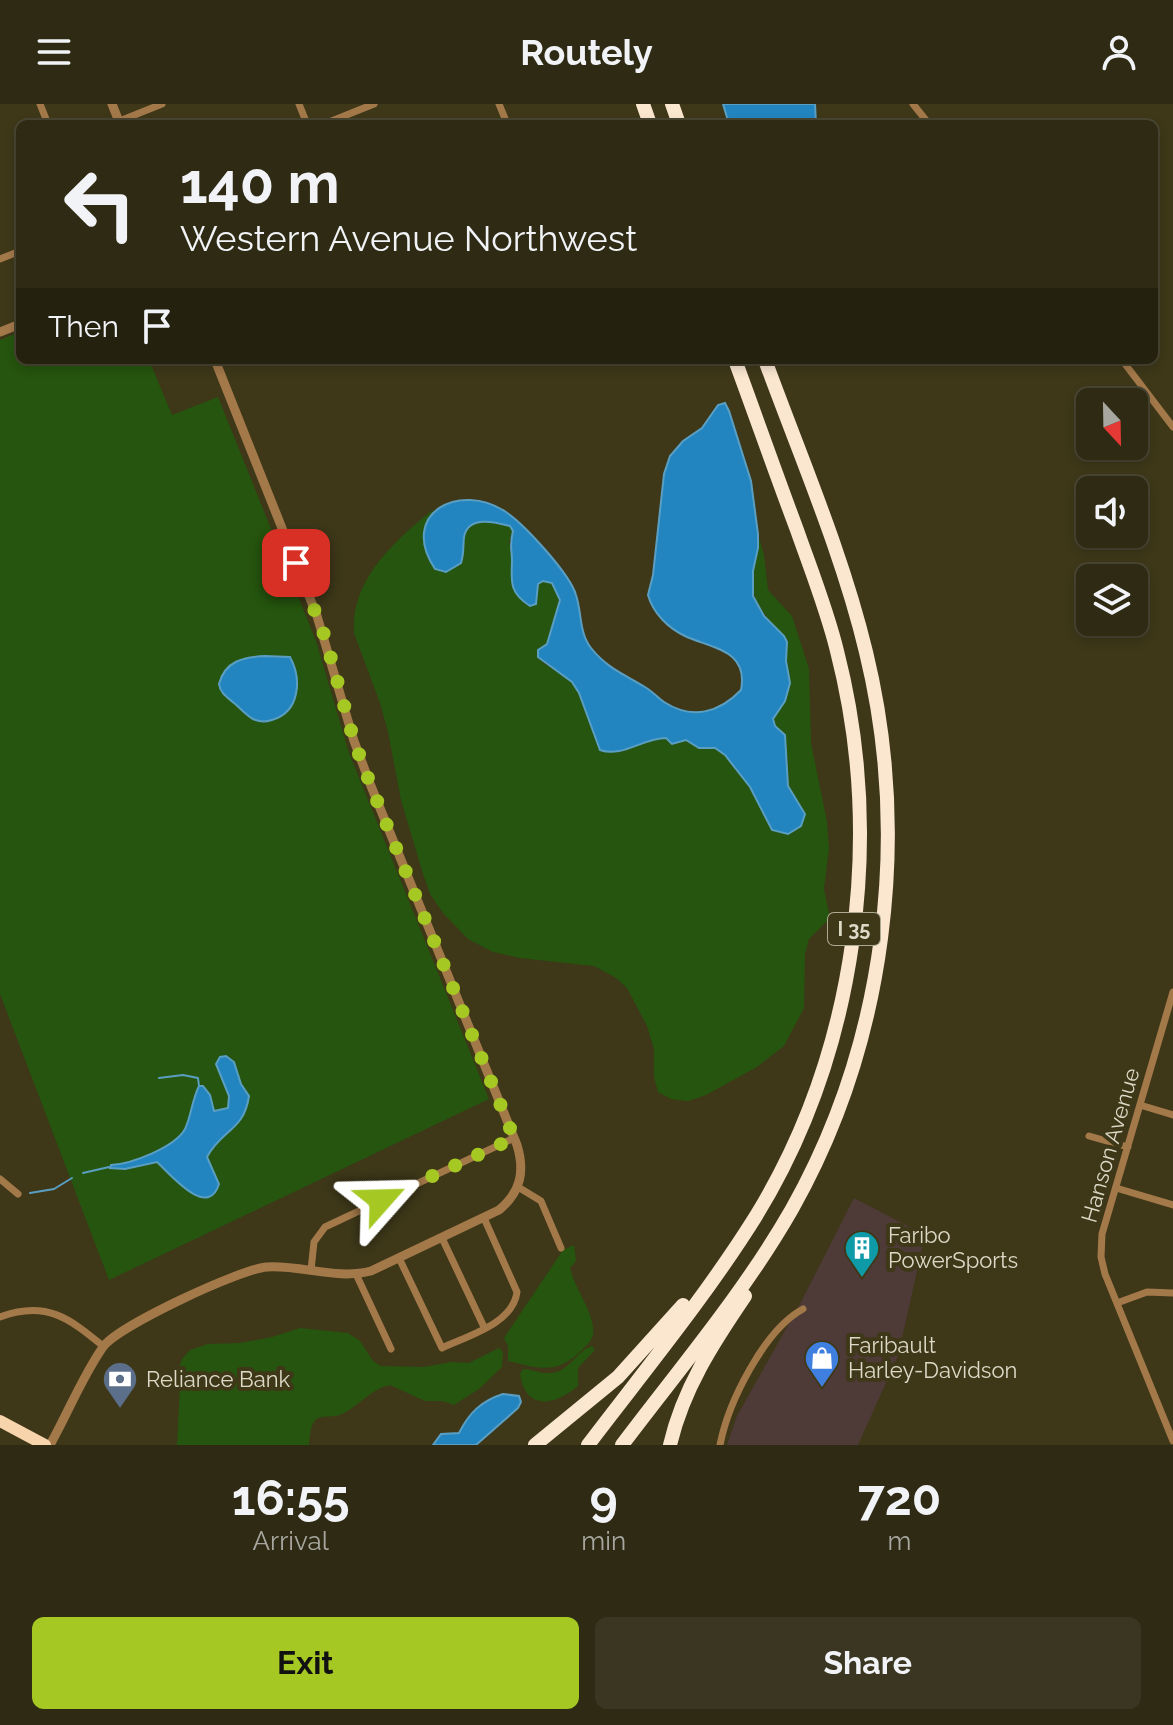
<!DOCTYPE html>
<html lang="en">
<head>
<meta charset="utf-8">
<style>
  :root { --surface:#2e2a13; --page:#3a3621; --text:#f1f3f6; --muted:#a7a7a0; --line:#494633; --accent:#a5c823 }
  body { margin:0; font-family:Raleway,sans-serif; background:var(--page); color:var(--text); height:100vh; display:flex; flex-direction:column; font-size:30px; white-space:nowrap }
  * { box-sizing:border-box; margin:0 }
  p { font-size:26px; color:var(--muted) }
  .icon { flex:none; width:44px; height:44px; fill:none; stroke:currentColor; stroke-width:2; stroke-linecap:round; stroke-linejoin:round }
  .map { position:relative; height:1341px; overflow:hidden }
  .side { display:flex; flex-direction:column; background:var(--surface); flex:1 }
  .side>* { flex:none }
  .top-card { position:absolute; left:16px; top:16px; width:1142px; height:244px; border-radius:12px; box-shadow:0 4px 12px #0003,0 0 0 2px var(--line); background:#2e2a13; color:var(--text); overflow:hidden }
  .needle { width:52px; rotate:158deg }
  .fabs { position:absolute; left:1076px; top:284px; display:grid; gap:16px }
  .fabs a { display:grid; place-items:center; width:72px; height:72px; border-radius:12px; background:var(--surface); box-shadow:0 4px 12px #0003,0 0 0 2px var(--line); font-size:40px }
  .pin { position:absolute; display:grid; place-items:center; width:68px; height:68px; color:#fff; margin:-34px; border-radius:16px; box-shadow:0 4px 12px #0006 }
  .me { position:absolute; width:88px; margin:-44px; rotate:65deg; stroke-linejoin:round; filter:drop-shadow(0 0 6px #0008) }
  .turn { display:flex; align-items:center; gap:28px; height:168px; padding:0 32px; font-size:36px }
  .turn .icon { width:104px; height:104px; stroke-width:2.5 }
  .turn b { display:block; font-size:56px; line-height:68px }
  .then { display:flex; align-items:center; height:76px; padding:0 32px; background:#0003; gap:16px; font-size:30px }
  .eta { display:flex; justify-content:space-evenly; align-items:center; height:136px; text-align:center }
  .eta b { font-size:48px; font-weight:700; line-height:56px }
  .action { display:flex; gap:16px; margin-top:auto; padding:16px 32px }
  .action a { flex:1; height:92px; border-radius:12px; background:var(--accent); color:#111; font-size:32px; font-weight:700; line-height:92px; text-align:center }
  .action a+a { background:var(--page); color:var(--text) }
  header { display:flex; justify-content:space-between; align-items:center; height:104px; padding:0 32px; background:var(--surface); font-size:36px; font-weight:700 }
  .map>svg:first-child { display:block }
  .commercial { fill:#4e3a36 }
  .green { fill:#25550e }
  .water { fill:#2285c0; stroke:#5a9ec2; stroke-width:2 }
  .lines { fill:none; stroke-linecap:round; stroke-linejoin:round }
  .stream { stroke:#5a9ec2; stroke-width:2 }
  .minor { stroke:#a4794a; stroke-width:7 }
  .tertiary { stroke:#a4794a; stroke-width:9 }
  .trunk { stroke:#f8d4ac; stroke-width:12 }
  .motorway { stroke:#fbe6d0; stroke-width:14 }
  .route { stroke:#a5c823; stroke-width:14; stroke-dasharray:0 25.2 }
  .labels { text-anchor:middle; stroke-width:8; stroke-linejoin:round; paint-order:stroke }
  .shield { fill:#3e3819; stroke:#ada993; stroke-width:2 }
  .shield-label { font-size:20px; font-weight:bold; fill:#dcd9c7 }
  .street-label { font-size:22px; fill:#dcd9c7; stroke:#3e3819 }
  .poi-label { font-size:22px; fill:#dcd9c7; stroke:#3e3819; text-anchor:start }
</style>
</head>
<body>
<header><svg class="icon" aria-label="menu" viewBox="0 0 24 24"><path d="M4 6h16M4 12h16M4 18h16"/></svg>Routely<svg class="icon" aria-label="person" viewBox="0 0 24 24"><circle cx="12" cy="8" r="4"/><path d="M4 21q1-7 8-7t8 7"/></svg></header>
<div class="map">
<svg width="1173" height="1341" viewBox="0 0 1173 1341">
  <rect width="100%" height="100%" fill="#3e3819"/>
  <path class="commercial" d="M854,1094L925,1131L898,1252L858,1341H727L737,1312L801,1198Z"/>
  <path class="green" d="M20,228V256H149L172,311L218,293L316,537L349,649L489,995L109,1176L0,890V236Z
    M434,405L428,414L459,463C465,452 462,442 465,431C469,411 496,418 510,422L513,427L509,438L525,499L534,501L538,480L542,477L552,479L560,496L547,540L542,545V558L572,578L579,588L600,645C624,650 642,634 665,634L672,640L686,636C696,644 705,640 716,644C730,650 759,697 765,712L791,688C787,678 789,672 788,662C788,652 785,645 786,635L775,622L773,615L785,597L790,579L784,532C766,512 749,498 753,468C755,455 759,444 758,430L764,451L768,486L792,512L809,565L811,639L827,718L829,744L824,785L830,814L809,835L805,850L804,904L784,942L757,963L706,991L688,997L671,995L658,988L654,973V945L647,922L627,884L616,874L594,862L520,854L493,848L468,835L443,809L430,790L423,770L401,696L388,628L380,599L354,529C350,476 396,435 434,405Z
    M574,1141L576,1157L570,1164C575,1185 590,1202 593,1223C595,1233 590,1238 583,1245C557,1271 541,1265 508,1257V1242L504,1234L563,1146Z
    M300,1224L348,1229L360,1237L373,1257L381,1262L424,1263L452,1258L469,1259L499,1244L503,1248L502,1263L479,1285L454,1301L443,1297H425L390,1281L383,1283C369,1289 359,1300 346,1308C325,1320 312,1299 309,1341H177L180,1282L178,1266L182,1255L190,1246L208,1240L240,1239L272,1233Z
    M592,1242L595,1246L578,1264V1282C556,1301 526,1308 520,1270L523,1265C532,1265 540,1270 549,1269C569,1269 576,1247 592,1242Z"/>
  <path class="water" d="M723,0H815L816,20H729Z
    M725,299L729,307L751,377L758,430V444L753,467V492L764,512L784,532L787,538L786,557L790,579L785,597L773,615L775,622L785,631L788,682L805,710L801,722L788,730L772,726L750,683L725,651L715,644H699L686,636L672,640L666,634C643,634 622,654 600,646L579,589L572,578L538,553V546L547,540L560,496L552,479L543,477L538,480L536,500L530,502C510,489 511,479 512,458C512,444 509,443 513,427L510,422C495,418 468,411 464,433C463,442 464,450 461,459L446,468L435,465C398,409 460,377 506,408C525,421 570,470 576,491C582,509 579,529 591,544C608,565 624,570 645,583C652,587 658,594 664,598C692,616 719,609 741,586C749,545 710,544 685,532C668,524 653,509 648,491L653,471L664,370L670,352L683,337L702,324L718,301Z
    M265,552L290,553C302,575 300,608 272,616C266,618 259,618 253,615C247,612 240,604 234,599C227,593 220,589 219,580C225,557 243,553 265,552Z
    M226,952L234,958L241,980L249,992C244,1027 222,1025 207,1053L219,1080C208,1116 170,1070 157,1058L125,1065L110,1064L111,1061C132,1060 175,1043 185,1025C191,1013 192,996 199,982H203L210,991L214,1007L228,1004L229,992L216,960L220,953Z
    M503,1290L519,1292L521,1298L518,1304L476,1341H433L441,1330L459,1329C469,1309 481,1297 503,1290Z"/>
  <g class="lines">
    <path class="stream" d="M159,974L183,971L198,974L199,982
      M83,1069L109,1063
      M30,1089L54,1085L72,1074"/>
    <path class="minor" d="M40,0L48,20
      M299,0L307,20
      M499,0L506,17L500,20
      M913,0L929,20
      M112,20L162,0
      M324,20L374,0
      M0,155L20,147
      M1122,256L1173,323
      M1173,888L1102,1130L1101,1153L1105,1170L1173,1337
      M1140,1001L1173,1011
      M1089,1032L1128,1043
      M0,1075L18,1090
      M518,1083L541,1097L561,1144
      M1116,1084L1173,1101
      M442,1134L484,1223
      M399,1154L442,1244C467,1232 513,1220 517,1188L484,1114
      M311,1166L314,1138L325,1123L514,1034
      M356,1170L391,1245
      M1117,1199L1147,1188L1173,1189
      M0,1213C46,1196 69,1214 103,1242
      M720,1341C728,1299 764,1226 803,1205"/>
    <path class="tertiary" d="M112,0L120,20
      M0,228L20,220
      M50,1341C68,1309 82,1273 103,1243C118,1222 240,1165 267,1163C302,1161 337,1176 371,1167L499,1106C521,1088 525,1067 517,1041L371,682L354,637L317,512L215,256"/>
    <path class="trunk" d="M0,1317L45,1341"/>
    <path class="motorway" d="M643,0L650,20
      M672,0L679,20
      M535,1341L618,1273L683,1201
      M588,1341C645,1266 706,1192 756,1112C857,947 885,734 837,547C827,506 811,466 797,426C776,370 756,313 735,256
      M622,1341C680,1264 744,1189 792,1105C886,938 911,733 866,548C842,448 800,352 765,256
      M670,1341C683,1285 713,1239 745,1192"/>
  </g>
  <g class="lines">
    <path class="route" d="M296,459L325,533L354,637L371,682L514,1034L381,1096"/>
  </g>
  <defs>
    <g id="building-pin" transform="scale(1.8)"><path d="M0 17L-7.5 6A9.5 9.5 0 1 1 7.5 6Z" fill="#0f9aa8" stroke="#3e3819"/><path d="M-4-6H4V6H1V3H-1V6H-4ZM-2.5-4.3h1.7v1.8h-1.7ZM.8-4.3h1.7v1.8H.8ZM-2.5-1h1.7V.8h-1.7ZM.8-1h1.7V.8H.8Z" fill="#fff"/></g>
    <g id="shop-pin" transform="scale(1.8)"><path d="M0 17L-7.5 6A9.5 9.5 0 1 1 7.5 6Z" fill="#3f7fe0" stroke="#3e3819"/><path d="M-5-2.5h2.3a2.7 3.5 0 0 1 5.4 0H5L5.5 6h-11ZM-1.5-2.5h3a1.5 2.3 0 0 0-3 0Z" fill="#fff"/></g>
    <g id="bank-pin" transform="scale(1.8)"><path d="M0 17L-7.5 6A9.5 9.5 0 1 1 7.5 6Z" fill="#5c6f8a" stroke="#3e3819"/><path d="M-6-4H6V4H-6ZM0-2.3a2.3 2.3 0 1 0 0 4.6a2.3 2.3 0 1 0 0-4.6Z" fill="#fff"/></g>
  </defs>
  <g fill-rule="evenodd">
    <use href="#building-pin" x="862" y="1144"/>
    <use href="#shop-pin" x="822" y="1254"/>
    <use href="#bank-pin" x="120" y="1275"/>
  </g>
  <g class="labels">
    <rect class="shield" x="828" y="809" width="52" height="32" rx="6"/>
    <g class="shield-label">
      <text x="854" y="832">I 35</text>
    </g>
    <g class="street-label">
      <text transform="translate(1110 1041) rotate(-74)" y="8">Hanson Avenue</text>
    </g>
    <g class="poi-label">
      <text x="888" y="1139">Faribo<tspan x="888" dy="25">PowerSports</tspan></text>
      <text x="848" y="1249">Faribault<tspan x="848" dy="25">Harley-Davidson</tspan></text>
      <text x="146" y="1283">Reliance Bank</text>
    </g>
  </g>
</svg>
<div class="fabs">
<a><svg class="needle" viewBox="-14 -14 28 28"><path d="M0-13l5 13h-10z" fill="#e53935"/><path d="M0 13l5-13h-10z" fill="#a7a7a0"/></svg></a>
<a><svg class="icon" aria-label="sound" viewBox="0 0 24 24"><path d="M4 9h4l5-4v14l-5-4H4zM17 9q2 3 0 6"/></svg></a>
<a><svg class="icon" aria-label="layers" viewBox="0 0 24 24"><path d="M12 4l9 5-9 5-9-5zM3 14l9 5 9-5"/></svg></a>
</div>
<div class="pin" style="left:296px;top:459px;background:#d93025"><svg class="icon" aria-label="arrive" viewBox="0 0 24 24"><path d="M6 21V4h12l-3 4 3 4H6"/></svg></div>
<svg class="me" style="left:381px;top:1096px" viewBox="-20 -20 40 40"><path d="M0-17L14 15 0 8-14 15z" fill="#a5c823" stroke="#fff" stroke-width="4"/></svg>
<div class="top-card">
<div class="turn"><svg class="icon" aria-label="left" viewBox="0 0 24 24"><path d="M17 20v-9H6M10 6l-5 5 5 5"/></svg><div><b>140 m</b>Western Avenue Northwest</div></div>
<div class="then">Then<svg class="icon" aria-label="arrive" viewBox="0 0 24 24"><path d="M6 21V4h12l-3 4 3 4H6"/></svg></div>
</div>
</div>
<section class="side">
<div class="eta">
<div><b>16:55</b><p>Arrival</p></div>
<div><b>9</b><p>min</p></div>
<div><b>720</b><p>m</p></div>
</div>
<div class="action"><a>Exit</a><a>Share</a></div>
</section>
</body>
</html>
